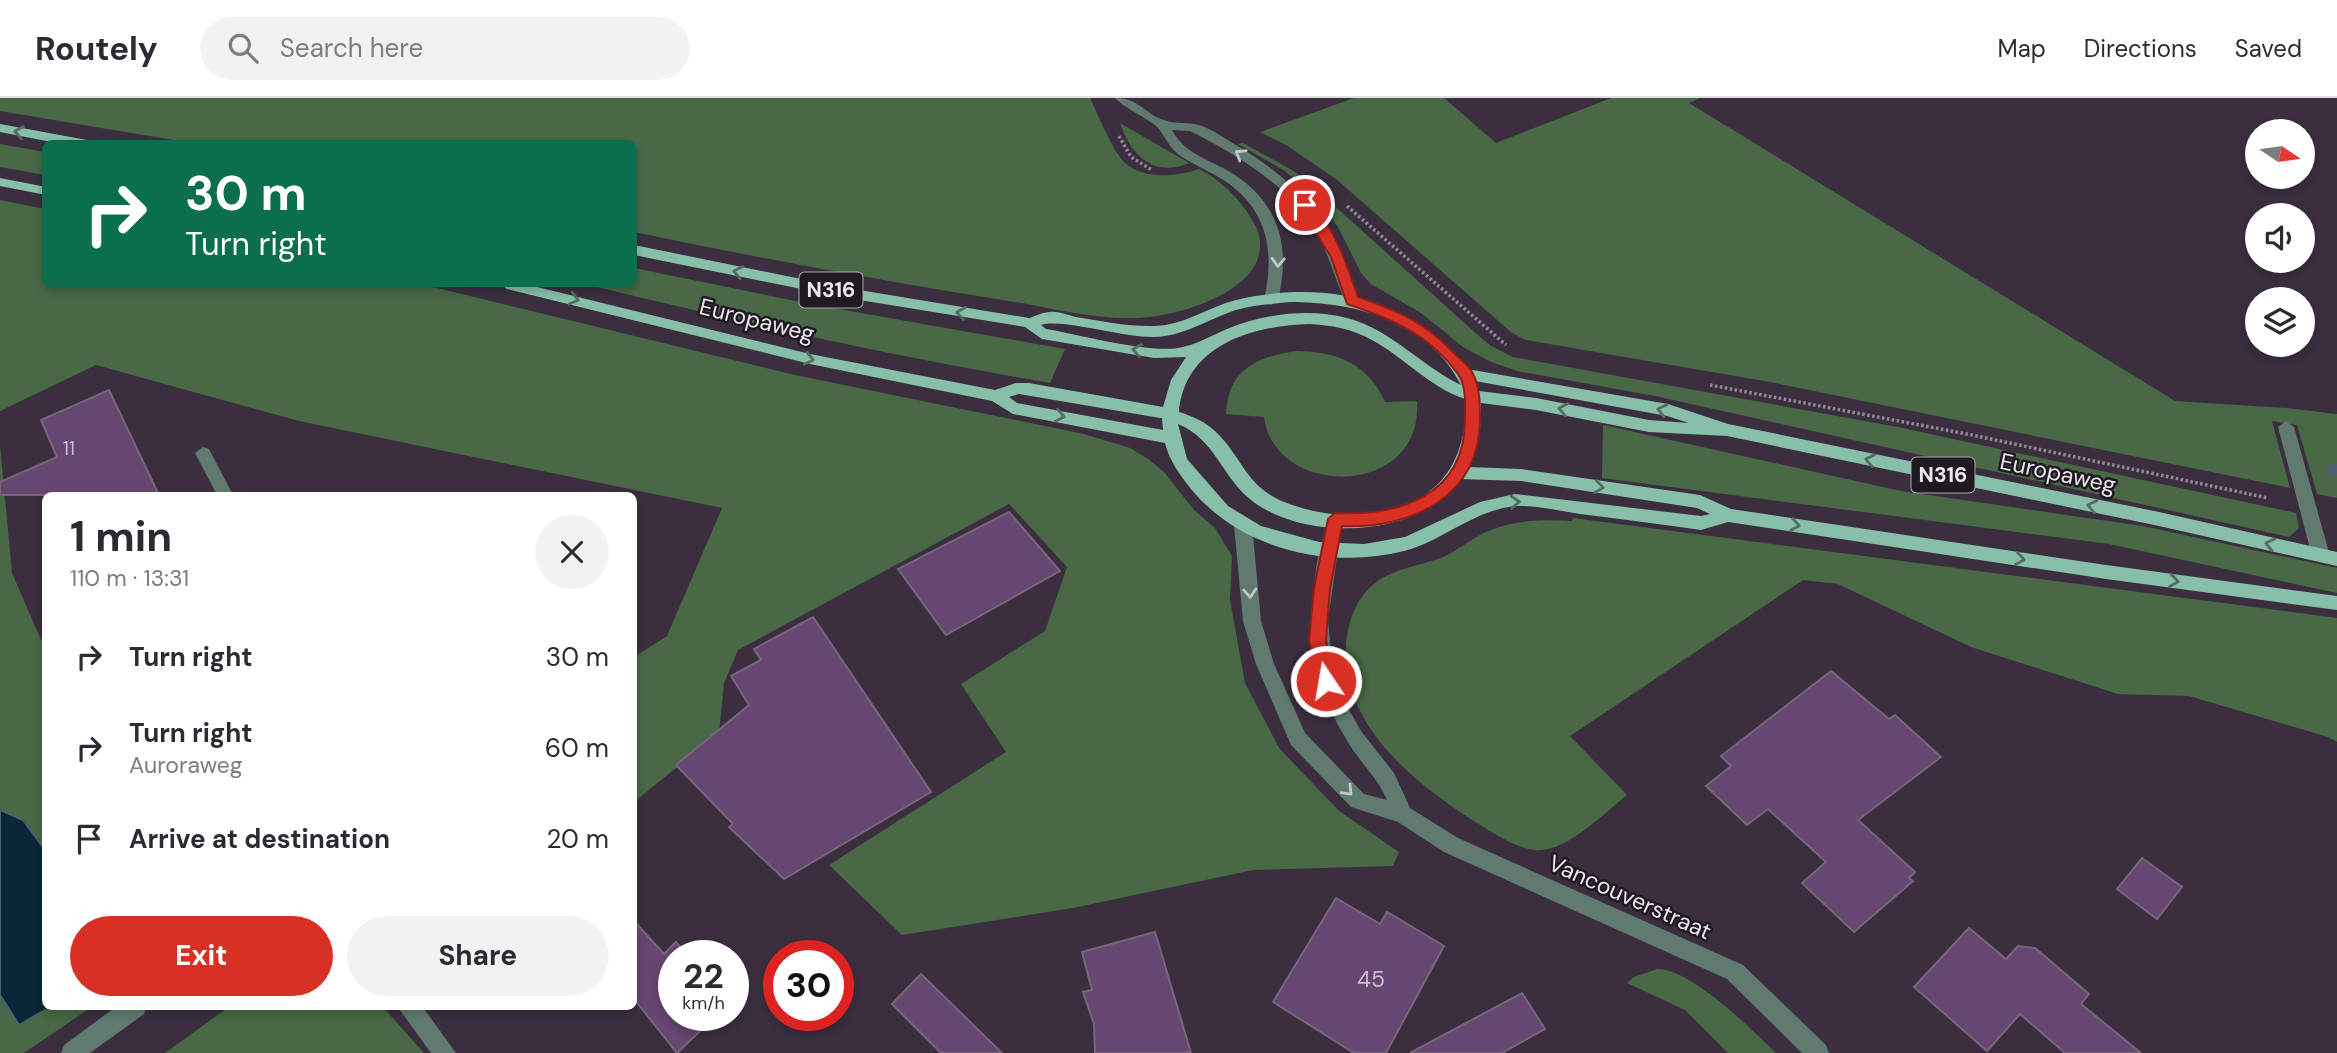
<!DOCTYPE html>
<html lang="en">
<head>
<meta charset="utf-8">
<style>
  :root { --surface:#fff; --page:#f2f2f3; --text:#2b2b33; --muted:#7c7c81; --line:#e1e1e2; --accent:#d93025 }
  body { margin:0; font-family:"DM Sans",sans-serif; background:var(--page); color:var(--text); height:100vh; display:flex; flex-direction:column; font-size:26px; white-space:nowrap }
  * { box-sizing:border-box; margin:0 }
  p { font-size:23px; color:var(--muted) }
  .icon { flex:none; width:38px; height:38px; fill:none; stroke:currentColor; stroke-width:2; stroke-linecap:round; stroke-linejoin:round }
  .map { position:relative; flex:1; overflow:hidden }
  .details { position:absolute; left:42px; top:394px; width:595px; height:518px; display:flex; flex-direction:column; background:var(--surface); border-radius:10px; box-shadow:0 4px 10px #0003 }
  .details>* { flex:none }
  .hud { position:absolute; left:42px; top:42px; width:595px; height:147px; border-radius:10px; box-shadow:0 4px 10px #0003; background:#0b6e4f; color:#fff; overflow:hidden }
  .needle { width:46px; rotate:103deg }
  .buttons { position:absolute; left:2245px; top:21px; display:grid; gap:14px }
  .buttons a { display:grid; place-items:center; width:70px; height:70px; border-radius:50%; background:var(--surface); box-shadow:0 4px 10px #0003; font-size:35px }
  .speed { position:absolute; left:658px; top:842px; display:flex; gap:14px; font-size:35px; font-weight:700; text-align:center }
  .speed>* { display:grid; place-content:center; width:91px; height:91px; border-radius:50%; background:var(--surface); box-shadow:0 4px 10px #0003; line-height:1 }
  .speed small { font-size:18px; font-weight:400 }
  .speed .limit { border:10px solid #d22; background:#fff; color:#111 }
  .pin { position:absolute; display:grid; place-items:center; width:60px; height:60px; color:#fff; margin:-30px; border:4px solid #fff; border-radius:50%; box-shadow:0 2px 7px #0007 }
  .me { position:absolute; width:77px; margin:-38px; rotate:348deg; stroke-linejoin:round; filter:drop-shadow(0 0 5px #0008) }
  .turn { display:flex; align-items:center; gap:24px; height:147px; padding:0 28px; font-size:32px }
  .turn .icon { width:91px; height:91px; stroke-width:2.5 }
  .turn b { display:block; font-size:49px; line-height:60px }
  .round { display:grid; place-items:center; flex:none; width:74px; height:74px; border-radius:37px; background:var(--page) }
  .overview { display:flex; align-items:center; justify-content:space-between; height:119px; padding:0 28px }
  h1 { font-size:42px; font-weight:700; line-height:52px }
  .action { display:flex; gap:14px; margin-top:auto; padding:14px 28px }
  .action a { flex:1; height:80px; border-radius:42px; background:var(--accent); color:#fff; font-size:28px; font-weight:700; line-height:80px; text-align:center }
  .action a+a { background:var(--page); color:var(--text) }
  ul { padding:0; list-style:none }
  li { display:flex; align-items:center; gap:21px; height:91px; padding:0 28px }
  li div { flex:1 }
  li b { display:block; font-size:26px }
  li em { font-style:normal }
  header { display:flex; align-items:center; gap:42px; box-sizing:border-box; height:98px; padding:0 35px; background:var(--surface); border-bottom:2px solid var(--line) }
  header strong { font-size:33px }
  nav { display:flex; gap:38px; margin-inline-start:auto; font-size:24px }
  .search { width:490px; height:63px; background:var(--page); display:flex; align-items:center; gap:18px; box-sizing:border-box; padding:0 24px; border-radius:38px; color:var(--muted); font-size:26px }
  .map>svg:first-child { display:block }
  .green { fill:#486846 }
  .water { fill:#092738; stroke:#4d606f; stroke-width:2 }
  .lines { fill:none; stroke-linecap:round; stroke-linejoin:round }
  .stream { fill:#4d606f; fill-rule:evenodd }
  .building { fill:#674671; stroke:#746779; stroke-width:2 }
  .path { stroke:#938996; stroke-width:3.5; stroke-dasharray:2.5 2.5; stroke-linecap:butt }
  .minor { fill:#607a6f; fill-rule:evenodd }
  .major { fill:#88bfa8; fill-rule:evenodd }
  .oneway { stroke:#546c64 }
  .oneway2 { stroke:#c3c5c9 }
  .route { fill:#d93025; stroke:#8d1f18; stroke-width:2 }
  .labels { text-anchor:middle; stroke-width:5; stroke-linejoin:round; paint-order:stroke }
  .number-label { font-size:19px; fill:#ccbdd0 }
  .shield { fill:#1f1921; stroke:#afa8b1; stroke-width:2 }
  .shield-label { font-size:21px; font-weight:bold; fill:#ede5ef }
  .street-label { font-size:23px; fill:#ede5ef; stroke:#1f1921 }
  .near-number-label { font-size:23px; fill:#ccbdd0 }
</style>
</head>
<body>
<header>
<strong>Routely</strong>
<div class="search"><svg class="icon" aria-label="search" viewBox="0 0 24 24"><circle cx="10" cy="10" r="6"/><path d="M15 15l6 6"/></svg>Search here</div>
<nav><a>Map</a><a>Directions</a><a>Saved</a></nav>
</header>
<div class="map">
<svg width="2337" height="955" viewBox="0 0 2337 955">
  <rect width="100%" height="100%" fill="#3b2f3f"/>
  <path class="green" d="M0,0H1090C1097,15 1113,53 1124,64C1142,82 1177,79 1199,71C1223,83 1245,106 1257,131C1264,147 1259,167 1246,179C1223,202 1182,215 1150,219C1101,225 1050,209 1003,202C879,183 756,159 634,134V46L191,45L0,13Z
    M1354,0H1444L1496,45L1611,0H1700L1689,5L2175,303L2286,310L2337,316V400L2317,396L2297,327L2272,323L2290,390L1770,284L1526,242L1512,235L1336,81L1286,47L1260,34Z
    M1120,25L1189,65C1154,80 1131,58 1120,25Z
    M1243,45L1292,72L1308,84L1479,238L1491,248L1513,259L1898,329L2296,415L2299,430L2289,439L1655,298L1517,273L1491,264L1463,249L1421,215L1371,186L1361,175L1338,129L1313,97L1285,73L1238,46Z
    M0,46L45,54V77L0,69Z
    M0,102L45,111L46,186H421L795,277L1084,336L1130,350L1148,361L1164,374L1194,412L1215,430L1232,458L1230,502L1245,585L1279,650L1339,713L1399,754L1393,768L1253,772L1073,810L902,837L829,767L1006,654L961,586L1045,533L1067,469L1009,406L738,552L724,585L719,635L634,704V559L667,538L722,410L299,323L96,267L0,313Z
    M634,170L810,206L1065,251L1050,285C892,258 740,224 585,186H634Z
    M1296,253C1336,253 1369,266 1385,304L1417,303C1424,401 1274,401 1264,319L1226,316C1228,272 1256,259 1296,253Z
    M1603,327L1901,393L2143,428L2337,470V495L2109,446L1602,380Z
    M0,347L12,475L45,551V752L23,722L0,712Z
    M1573,420L2337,520V644L2328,639L2189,598L2118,596L1971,549L1838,486L1803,482L1570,638L1627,697C1604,715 1565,756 1534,752C1513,749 1490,733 1472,722C1410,681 1342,627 1346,546C1348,524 1356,500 1374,486C1394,470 1420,468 1443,459C1457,453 1470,442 1484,435C1512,422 1542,421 1572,423Z
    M1657,871C1692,871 1751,931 1776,955H1728L1685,912L1627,885L1634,879Z
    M0,897L19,927L52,908H93L24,955H0Z
    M230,908H382L424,955H165Z"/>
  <path class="water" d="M0,712L23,722L45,752L46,908H52L19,927L0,897Z"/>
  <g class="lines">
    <path class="stream" d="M2332,365L2337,366V378L2327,375L2325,371Z"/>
  </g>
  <path class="building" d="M109,292L159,397H0V384L57,359L41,322Z
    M1009,414L1060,473L946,537L898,471Z
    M813,519L931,694L784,781L729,729L733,726L676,667L749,607L731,578L761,562L754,551Z
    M1831,573L1889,621L1895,617L1941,659L1858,722L1915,774L1909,780L1913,783L1854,834L1802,785L1826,764L1768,711L1747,727L1706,688L1731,668L1721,658Z
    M2142,760L2182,789L2157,821L2117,791Z
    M1336,800L1380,826L1387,814L1444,848L1386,955H1354L1273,904Z
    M634,823L664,856L676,844L688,858H674V917H717L677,955L634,901Z
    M1969,830L2006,861L2018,848L2035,850L2089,896L2081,906L2141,955H2065L2020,916L1987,953L1914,889Z
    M1155,834L1191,955H1095L1094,926L1083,894L1092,892L1082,854Z
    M921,876L1002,955H941L892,906Z
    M1522,895L1545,931L1502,955H1410Z"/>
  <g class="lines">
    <path class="path" d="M1119,38L1131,59L1152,72
      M1347,108L1506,247
      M1710,287L1972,337L2268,400"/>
    <path class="minor" d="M1115,0C1141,0 1144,17 1167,23C1177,26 1188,24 1199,27C1214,32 1227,42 1241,50C1306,90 1334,131 1359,202L1357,206H1347C1335,183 1330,158 1317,136C1292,91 1246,63 1202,39L1190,33L1172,32C1182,52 1203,60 1223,70C1277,99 1292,144 1278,202L1271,207L1266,206L1264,202C1275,154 1268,112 1225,83C1211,74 1196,68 1182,59C1170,51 1167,42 1159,31C1152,22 1125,11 1115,0Z
      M2286,323L2294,329L2330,458L2327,463H2315L2312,458L2278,329Z
      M203,349L209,351L233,397H217L195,355Z
      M1243,420L1249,422L1252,427L1261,523L1274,566L1305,635L1364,696L1387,702C1377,678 1357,662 1345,639C1315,589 1306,541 1315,483C1316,471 1317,457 1323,446H1335L1338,451L1328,523L1332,565L1346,606L1361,633L1394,675L1410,710L1458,740L1743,867L1826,947L1829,955H1802L1727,881L1444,754L1398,724L1351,709L1291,647L1256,566L1243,523L1234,427L1237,422Z
      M117,908H147L144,916L90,955H61L64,947Z
      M397,908H422L456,955H431Z"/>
    <path class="major" d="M0,26L87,42L93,46H62L0,34Z
      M0,80L46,89V97L0,88Z
      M634,147L841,189L1029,220C1036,218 1043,214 1050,214C1058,213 1067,217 1076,219C1102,223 1129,229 1155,228C1185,227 1208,209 1236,202C1319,182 1415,198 1467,271L1668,306L1728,326L2159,414L2337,454V468L2159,428L1727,338L1649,334L1536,312L1481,305L1480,333L1468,369L1521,371L1700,397L1731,411L2106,467L2337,498V512L2106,481L1728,424L1701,432C1661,426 1620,421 1580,416C1559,413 1537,407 1517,408C1475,411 1443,443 1404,453C1329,472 1240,451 1191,391C1180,377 1169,362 1165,345L1013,316L992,303L810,266L507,191L500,186H525L810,256L995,292L1016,285H1029L1163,309L1171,282L1186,259L1154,260L1042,241L1025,229L841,199L634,157ZM1290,204C1356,204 1429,223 1461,287C1421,268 1392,232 1347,220C1308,210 1264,216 1227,231C1210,238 1197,247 1178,250C1148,255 1080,237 1046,231L1041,227C1061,220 1125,240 1154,239C1185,238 1208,221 1236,212C1254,207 1272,206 1290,204ZM1309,226C1331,227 1352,231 1372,242C1405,260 1429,289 1465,301C1468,319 1464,337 1458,354C1433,422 1346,428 1287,405C1246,390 1243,360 1216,334C1206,324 1192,318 1179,314C1185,247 1252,228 1309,226ZM1475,283L1667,318L1689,325L1649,322L1536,300L1479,293ZM1019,296L1160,320H1162L1163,332L1017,305L1009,299ZM1178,326C1215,341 1222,379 1251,402C1304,444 1421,441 1460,381L1521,383L1697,410L1710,416L1701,418L1515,396L1480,404L1405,439L1364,446L1319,444L1261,428L1228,408L1187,361Z"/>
  </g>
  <defs><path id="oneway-chevron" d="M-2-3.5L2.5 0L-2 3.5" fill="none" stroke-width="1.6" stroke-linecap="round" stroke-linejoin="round" transform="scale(1.75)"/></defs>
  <g class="oneway">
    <use href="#oneway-chevron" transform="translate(19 34) rotate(-170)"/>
    <use href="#oneway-chevron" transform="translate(738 174) rotate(-168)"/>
    <use href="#oneway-chevron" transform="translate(574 201) rotate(14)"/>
    <use href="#oneway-chevron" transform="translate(961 215) rotate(-171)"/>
    <use href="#oneway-chevron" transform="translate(1137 252) rotate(-170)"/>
    <use href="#oneway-chevron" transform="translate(809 261) rotate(13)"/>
    <use href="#oneway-chevron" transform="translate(1563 311) rotate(-169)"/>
    <use href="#oneway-chevron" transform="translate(1662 312) rotate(-167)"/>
    <use href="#oneway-chevron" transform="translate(1060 318) rotate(11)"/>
    <use href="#oneway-chevron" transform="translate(1870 362) rotate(-168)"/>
    <use href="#oneway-chevron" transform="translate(1599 389) rotate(8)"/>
    <use href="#oneway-chevron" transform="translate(1515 404) rotate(-3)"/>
    <use href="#oneway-chevron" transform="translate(2092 408) rotate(-168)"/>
    <use href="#oneway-chevron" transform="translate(1795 427) rotate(9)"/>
    <use href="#oneway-chevron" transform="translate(2270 446) rotate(-167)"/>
    <use href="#oneway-chevron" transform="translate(2020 461) rotate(9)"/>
    <use href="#oneway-chevron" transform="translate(2174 483) rotate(8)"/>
  </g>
  <g class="oneway2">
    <use href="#oneway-chevron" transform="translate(1240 56) rotate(-149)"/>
    <use href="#oneway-chevron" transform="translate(1278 164) rotate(93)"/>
    <use href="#oneway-chevron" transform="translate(1250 495) rotate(85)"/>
    <use href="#oneway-chevron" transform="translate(1348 693) rotate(46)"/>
  </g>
  <path class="route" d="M1305,103C1329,112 1350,175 1358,199C1398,213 1424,223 1454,255C1460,261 1468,267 1472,274C1480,288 1480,305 1480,321C1480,400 1410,431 1342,428L1330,490L1326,543L1334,583L1332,588L1326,590L1320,588L1318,583L1309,543L1314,490L1328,421L1335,415C1398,418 1464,399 1465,323C1465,308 1467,289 1458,276C1429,236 1392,221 1347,206L1331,159L1298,107Z"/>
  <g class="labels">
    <g class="number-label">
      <text x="69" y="357">11</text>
    </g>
    <g class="shield">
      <rect x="799.5" y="174.5" width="63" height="35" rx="5"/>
      <rect x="1911.5" y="359.5" width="63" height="35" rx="5"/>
    </g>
    <g class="shield-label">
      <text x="831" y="199">N316</text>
      <text x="1943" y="384">N316</text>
    </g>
    <g class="street-label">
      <text transform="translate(757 222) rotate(14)" y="8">Europaweg</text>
      <text transform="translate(2058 375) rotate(12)" y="8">Europaweg</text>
      <text transform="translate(1630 799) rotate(24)" y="8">Vancouverstraat</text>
    </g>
    <g class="near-number-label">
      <text x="1371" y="889">45</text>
    </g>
  </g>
</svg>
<div class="buttons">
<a><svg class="needle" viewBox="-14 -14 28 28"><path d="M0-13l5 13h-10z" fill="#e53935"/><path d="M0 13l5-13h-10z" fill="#7c7c81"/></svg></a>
<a><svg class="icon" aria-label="sound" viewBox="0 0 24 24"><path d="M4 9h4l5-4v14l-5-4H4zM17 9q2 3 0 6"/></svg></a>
<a><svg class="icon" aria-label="layers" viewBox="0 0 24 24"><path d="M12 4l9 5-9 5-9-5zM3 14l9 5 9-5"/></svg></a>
</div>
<div class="speed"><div>22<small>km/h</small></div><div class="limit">30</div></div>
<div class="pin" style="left:1305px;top:107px;background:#d93025"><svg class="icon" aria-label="arrive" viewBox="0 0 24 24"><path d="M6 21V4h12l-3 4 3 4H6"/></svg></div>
<svg class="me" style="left:1326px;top:583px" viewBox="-20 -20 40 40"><circle r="17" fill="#d93025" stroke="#fff" stroke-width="3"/><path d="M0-11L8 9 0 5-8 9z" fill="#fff"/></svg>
<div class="hud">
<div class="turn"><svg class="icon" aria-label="right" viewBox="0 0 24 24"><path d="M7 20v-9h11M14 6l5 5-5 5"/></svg><div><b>30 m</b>Turn right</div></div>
</div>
<section class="details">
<div class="overview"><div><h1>1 min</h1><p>110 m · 13:31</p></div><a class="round"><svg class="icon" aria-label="close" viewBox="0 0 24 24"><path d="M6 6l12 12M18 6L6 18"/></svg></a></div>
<ul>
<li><svg class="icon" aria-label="right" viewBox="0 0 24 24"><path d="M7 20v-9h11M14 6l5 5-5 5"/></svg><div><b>Turn right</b></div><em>30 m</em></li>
<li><svg class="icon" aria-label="right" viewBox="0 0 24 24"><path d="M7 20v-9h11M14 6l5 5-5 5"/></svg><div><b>Turn right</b><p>Auroraweg</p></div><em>60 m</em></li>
<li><svg class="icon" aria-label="arrive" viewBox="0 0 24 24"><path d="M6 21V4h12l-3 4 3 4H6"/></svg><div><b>Arrive at destination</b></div><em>20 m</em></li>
</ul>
<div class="action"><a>Exit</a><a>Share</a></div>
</section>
</div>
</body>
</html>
